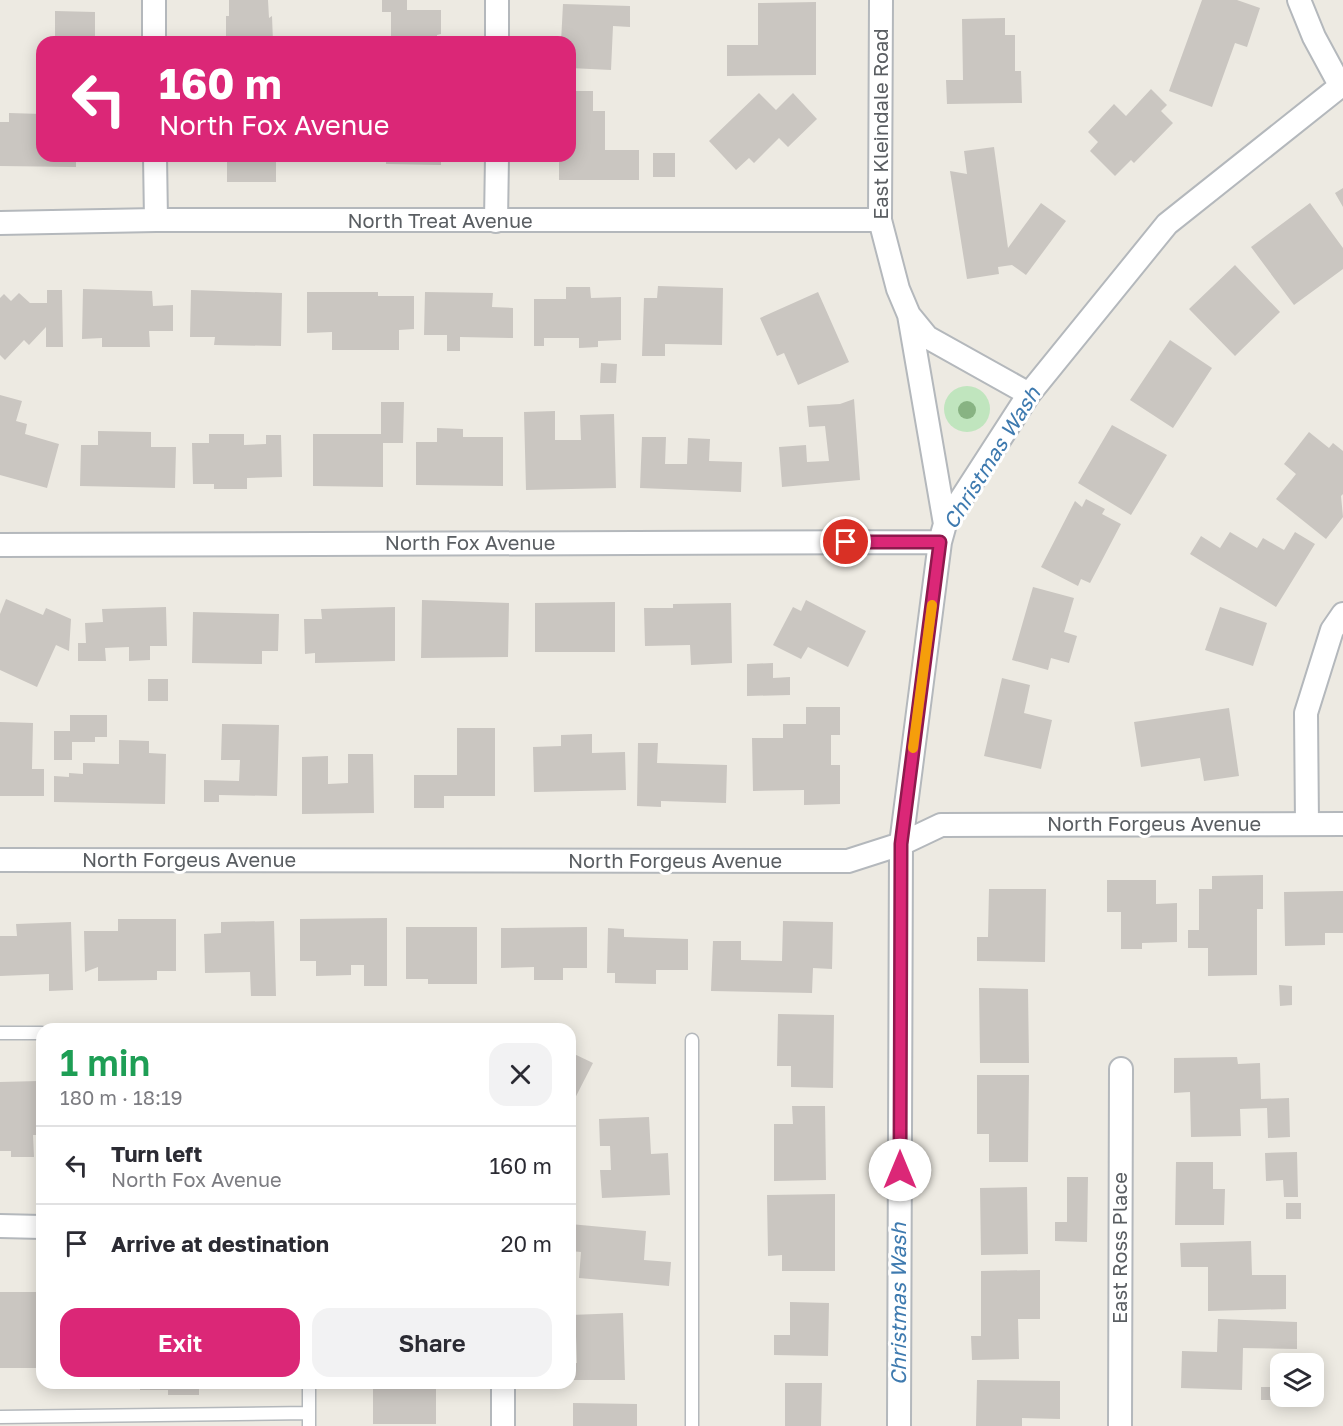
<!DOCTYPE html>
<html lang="en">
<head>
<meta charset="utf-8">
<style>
  :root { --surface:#fff; --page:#f2f2f3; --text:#2b2b33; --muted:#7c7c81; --line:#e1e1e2; --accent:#db2777 }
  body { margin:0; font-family:"Golos Text",sans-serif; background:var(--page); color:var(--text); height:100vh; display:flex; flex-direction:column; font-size:22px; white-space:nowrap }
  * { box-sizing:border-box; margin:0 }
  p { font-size:20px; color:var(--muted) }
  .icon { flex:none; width:33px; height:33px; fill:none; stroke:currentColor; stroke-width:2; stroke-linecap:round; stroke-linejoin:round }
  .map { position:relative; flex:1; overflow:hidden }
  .side { position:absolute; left:36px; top:1023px; width:540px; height:366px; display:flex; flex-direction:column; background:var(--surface); border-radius:18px; box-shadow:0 3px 15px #0003 }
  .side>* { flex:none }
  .hud { position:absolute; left:36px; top:36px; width:540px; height:126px; border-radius:18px; box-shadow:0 3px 15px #0003; background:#db2777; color:#fff; overflow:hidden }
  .buttons { position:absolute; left:1270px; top:1353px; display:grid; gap:12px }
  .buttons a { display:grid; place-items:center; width:54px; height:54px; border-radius:12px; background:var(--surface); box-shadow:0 3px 15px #0003; font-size:30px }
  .pin { position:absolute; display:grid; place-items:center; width:51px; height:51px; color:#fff; margin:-26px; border:3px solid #fff; border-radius:50%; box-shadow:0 2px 6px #0007 }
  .me { position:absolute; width:66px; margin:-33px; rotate:0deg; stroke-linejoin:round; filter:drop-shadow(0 0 4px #0008) }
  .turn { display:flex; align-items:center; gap:21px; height:126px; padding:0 24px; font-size:27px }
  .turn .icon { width:78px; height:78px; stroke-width:2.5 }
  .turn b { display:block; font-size:42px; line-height:51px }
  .round { display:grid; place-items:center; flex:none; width:63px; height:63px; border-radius:18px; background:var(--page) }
  .overview { display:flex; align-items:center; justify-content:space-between; height:102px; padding:0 24px }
  h1 { font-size:36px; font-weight:600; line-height:45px; color:#1e9e55 }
  .primary-button { display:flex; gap:12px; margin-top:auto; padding:12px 24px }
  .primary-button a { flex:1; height:69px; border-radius:18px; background:var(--accent); color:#fff; font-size:24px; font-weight:600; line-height:69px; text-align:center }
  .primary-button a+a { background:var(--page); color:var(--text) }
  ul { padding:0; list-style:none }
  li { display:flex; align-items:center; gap:18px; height:78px; padding:0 24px; border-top:2px solid var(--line) }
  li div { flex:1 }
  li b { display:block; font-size:22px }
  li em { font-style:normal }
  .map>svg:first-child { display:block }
  .green { fill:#c0e5be }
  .building { fill:#cac6c1 }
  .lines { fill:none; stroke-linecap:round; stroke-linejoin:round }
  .lane-casing { stroke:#b4b8bc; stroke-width:15 }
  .street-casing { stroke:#b4b8bc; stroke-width:26 }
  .lane { stroke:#fff; stroke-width:12 }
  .street { stroke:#fff; stroke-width:22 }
  .tree { fill:#88b383 }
  .route-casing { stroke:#8e194d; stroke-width:15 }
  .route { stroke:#db2777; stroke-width:10 }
  .slow { stroke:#f59e0b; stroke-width:10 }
  .labels { text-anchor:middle; stroke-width:6; stroke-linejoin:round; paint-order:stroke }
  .street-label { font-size:20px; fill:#5a5e62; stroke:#fff }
  .water-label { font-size:21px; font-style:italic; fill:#3e7aaf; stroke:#fff }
</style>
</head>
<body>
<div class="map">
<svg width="1343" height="1426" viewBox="0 0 1343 1426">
  <rect width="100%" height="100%" fill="#edeae2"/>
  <path class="green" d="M944 409a23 23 0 1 1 46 0a23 23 0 1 1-46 0Z"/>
  <path class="building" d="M229,0H268L269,18L272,16L273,42H226V16H229Z
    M382,0H407V10H441V34L437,35V42H376V36H391V12H382Z
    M1202,0H1237L1260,8L1247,47L1235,43L1212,107L1169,91Z
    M816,2V75L727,76V45H758V3Z
    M563,4L630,6V27L613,26L611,70L570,68V42H561Z
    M55,11L95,12V42H55Z
    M1005,18V35H1015V71H1021L1022,103L947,104L946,80H963L962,19Z
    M1151,89L1167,105L1161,111L1173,123L1134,163L1131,160L1115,176L1090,151L1098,142L1088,132L1114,104L1126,116Z
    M570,91H593V111H605V150H639V180H559V156H570Z
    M759,93L776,110L793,93L817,119L788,147L779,138L754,163L749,158L736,170L709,141Z
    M9,113L42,114V156H76V167L0,166V122H9Z
    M994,147L1008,248L1041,203L1066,221L1026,275L1012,265L998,267L999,274L967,279L950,171L967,174L964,151Z
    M653,153H675V177H653Z
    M227,156H291V162H276V182H227Z
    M386,156H441V165L386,164Z
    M1343,188V207L1335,193Z
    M1310,203L1343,248V269L1294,305L1251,247Z
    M1235,265L1280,312L1235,356L1189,309Z
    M658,286L723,288L722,345L665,344V356H642L644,298H657Z
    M566,287H590L591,298L621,297V340L598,341V347L579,348V338H544V346H534V299H566Z
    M83,289L152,291L153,306L173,305V331H149L150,347H102V338L82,339Z
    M47,290H62L63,347H46V327L29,345L24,340L5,360L0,355V298L4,294L11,301L19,293L30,303H47Z
    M191,290L282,293L281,346L214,345L215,337H190Z
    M307,292H378V296H414V329L399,330V350H332V332L307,333Z
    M425,292L493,293L492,307L513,308V338L460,337V351H447V335H424Z
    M818,292L849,362L798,385L784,353L777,356L760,318Z
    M1170,340L1212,368L1173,428L1130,400Z
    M601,363L617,364L616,383H600Z
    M0,395L22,401L16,421L27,424L25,434L59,444L47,488L0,475Z
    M854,399L860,480L782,487L779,447L806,445L807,462L829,461L825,426L809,427L807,406L840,404Z
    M381,402H404L403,443H383V487L313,486V434H381Z
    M555,411V440H581L580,415L614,414L616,488L526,490L524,412Z
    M1112,425L1167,455L1131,515L1078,483Z
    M437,428L463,429V437H503V486L416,485V442H437Z
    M98,431L151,432V447H176L175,488L80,486L81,445H98Z
    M1309,432L1329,448L1333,443L1343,451V494L1341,496L1343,517L1326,539L1276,499L1296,474L1284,464Z
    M209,434H244V445L266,444V435H281L282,477L247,478V489H214V484H193L192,443H209Z
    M642,437H666L665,464H687L688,438L710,439L709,461L742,462L741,492L640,488Z
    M1086,499L1105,509L1102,514L1121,524L1090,583L1081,579L1078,586L1041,567L1075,501L1082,507Z
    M1230,532L1257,548L1263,538L1284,550L1295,532L1315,544L1276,607L1190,554L1201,536L1220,548Z
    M1033,587L1074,598L1064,632L1077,636L1069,663L1051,658L1048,670L1012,660Z
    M6,599L43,615L46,608L71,619L69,651L56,645L37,687L0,670V614Z
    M422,600L509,603L508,657L421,658Z
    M806,600L866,631L848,667L808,647L801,659L773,645L793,607L801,611Z
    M615,602V652H535V603Z
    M731,603L732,663L691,665L690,645L645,646L644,608H673V604Z
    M166,607L167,646H150V660L129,661V647L105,648L106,661H78V643H86L85,623L103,622L102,609Z
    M395,607V661L315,663V653L305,654L304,619H322L321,609Z
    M1220,607L1267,623L1253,666L1205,650Z
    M193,612L279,614L278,651H262V664L192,663Z
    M773,663V678L790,677V695L747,696V664Z
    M1002,678L1030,685L1024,713L1052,720L1041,769L984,756Z
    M148,679H168V701H148Z
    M806,707H840V735H831V765H840V804L804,805V790L753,791L752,738H783V724H806Z
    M1229,708L1239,776L1204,781L1200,758L1141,767L1134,722Z
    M70,715H107V737H95V742H72V760H54V731H70Z
    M0,722L33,723L32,769H44V796H0Z
    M222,724L279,725L277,796L219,795V802H204V780L239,781L240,760H221Z
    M457,728H495V796H444V808H414V775H457Z
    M592,734V753L625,752L626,790L534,792L533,747L561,746V735Z
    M119,740L149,741V753L166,754L165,804L54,802V776L69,777V773L83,774V763L119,764Z
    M638,743H658L657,763L727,765L726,803L661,801V807L637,806Z
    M348,754H373L374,813L302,814V757L328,756V784L348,783Z
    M1263,875V909H1257V975L1208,976V948H1188V930H1199V889H1212V876Z
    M1107,880H1156V904L1177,903V942L1142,943V949H1121V912H1107Z
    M989,889H1046L1045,962L977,961V937H988Z
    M1343,891V933H1325V945L1285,946L1284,892Z
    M387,918V986H364V965H351V975L316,976V961H300V919Z
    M118,919H176V971H157V980L98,981V967L85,972L84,931H118Z
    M274,921L276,996H251L250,972L205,973L204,934L221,933V922Z
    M783,921L833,922L832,969L813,968L812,993L711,991L713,941H741V960L782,961Z
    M71,922L73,990L49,991V974L0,976V936H17L16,924Z
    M406,927H477V984H428V979H406Z
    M587,927V968H563V980H534V967L501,968V928Z
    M608,928L624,929V937L688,939V970H656V984L615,983V973H607Z
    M1279,985L1292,986V1005L1280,1006Z
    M979,988L1028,989L1029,1063H980Z
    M778,1014L834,1015L833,1088L791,1087V1066H777Z
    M570,1052L593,1063L570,1108Z
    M1237,1057L1238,1064L1260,1063L1261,1099L1289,1098L1290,1137L1268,1138L1267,1108L1240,1109L1241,1136L1191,1137L1190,1092L1174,1093V1058Z
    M977,1075H1029L1028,1162H989V1134H977Z
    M39,1081V1135H33L34,1157H11V1151H0V1082Z
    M792,1106H825L826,1180L774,1181V1124H793Z
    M649,1117L651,1154L668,1153L670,1195L602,1198L600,1170H611L610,1146H600L599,1119Z
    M1297,1152L1298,1197H1284L1283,1180L1266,1181L1265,1153Z
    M1176,1162H1213V1189H1225L1224,1225H1175Z
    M1067,1177H1088L1087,1242L1055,1241V1222H1067Z
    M1027,1187L1028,1254L981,1255L980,1188Z
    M835,1194V1271H782V1255L768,1256L767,1195Z
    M1286,1203H1301V1219H1286Z
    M570,1224L646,1231L644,1260L671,1262L669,1286L579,1278L581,1252L570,1251Z
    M1251,1241L1252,1275H1286V1309L1208,1311V1267H1181L1180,1243Z
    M1040,1270V1319H1018L1019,1359L972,1360L971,1336H981V1271Z
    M0,1292H38L37,1368H0Z
    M790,1302L829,1303L828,1356L774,1355V1335H790Z
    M623,1313L625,1380H570V1363H577L576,1336H570V1315Z
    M1218,1319L1297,1322V1349L1243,1348L1242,1390L1181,1388L1182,1351L1217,1352Z
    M977,1380L1060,1381V1419L1022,1418V1426H976Z
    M140,1383H199V1395H168V1390H140Z
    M373,1383H436V1424H373Z
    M785,1383H822L821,1426H785Z
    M1261,1387H1281V1396H1291V1400H1261Z
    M573,1403L637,1404V1426H573Z"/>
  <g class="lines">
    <g class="lane-casing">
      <path id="lane" d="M0,1033H42
        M309,1383V1426
        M0,1417L309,1413
        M692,1426V1040"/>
    </g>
    <g class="street-casing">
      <path id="street" d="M154,0V42
        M881,0L880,220L898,289L909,315L927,337L1029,394
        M1299,0L1314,37L1340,85
        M497,42V0
        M155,156L156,220
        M496,221L497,156
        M0,223L156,220H880
        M945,524L1029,394L1167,224L1343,84
        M0,545L940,542
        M1307,824L1306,713L1332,630L1343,614
        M0,860L848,861L901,844L941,825L1343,824
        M0,1226L42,1227
        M503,1383V1426
        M899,1426L901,844L940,542L945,524L909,315
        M1120,1426L1121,1069"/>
    </g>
    <use href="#lane" class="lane"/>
    <use href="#street" class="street"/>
  </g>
  <circle class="tree" cx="967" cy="410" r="9"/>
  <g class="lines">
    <g class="route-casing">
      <path id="route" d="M846,542H940L901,844L900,1170"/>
    </g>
    <use href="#route" class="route"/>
    <path class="slow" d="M913,748L932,605"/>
  </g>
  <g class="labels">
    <g class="street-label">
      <text transform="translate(881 124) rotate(-90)" y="7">East Kleindale Road</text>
      <text x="440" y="228">North Treat Avenue</text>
      <text x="470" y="550">North Fox Avenue</text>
      <text x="1154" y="831">North Forgeus Avenue</text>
      <text x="189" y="867">North Forgeus Avenue</text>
      <text x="675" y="868">North Forgeus Avenue</text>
      <text transform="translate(1120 1248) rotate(-90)" y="7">East Ross Place</text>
    </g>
    <g class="water-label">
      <text transform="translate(992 458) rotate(-58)" y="7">Christmas Wash</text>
      <text transform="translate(899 1304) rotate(-90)" y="7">Christmas Wash</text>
    </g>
  </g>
</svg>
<div class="buttons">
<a><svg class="icon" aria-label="layers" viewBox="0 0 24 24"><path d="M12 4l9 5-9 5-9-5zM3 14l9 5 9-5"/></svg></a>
</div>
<div class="pin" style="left:846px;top:542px;background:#d93025"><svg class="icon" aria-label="arrive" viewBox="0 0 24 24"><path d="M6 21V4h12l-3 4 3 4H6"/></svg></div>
<svg class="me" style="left:900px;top:1170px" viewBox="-20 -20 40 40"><circle r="19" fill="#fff"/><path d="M0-13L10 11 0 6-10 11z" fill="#db2777"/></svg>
<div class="hud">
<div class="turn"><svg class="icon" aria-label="left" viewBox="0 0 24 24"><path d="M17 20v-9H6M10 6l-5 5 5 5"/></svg><div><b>160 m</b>North Fox Avenue</div></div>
</div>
<section class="side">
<div class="overview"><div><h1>1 min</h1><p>180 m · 18:19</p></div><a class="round"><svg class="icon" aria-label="close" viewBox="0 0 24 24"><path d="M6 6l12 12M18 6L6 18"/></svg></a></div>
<ul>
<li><svg class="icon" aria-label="left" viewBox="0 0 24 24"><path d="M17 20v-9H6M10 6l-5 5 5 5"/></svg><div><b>Turn left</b><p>North Fox Avenue</p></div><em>160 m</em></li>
<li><svg class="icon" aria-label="arrive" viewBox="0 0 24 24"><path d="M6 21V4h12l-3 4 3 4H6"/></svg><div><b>Arrive at destination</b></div><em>20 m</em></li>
</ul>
<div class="primary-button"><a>Exit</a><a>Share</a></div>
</section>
</div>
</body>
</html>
